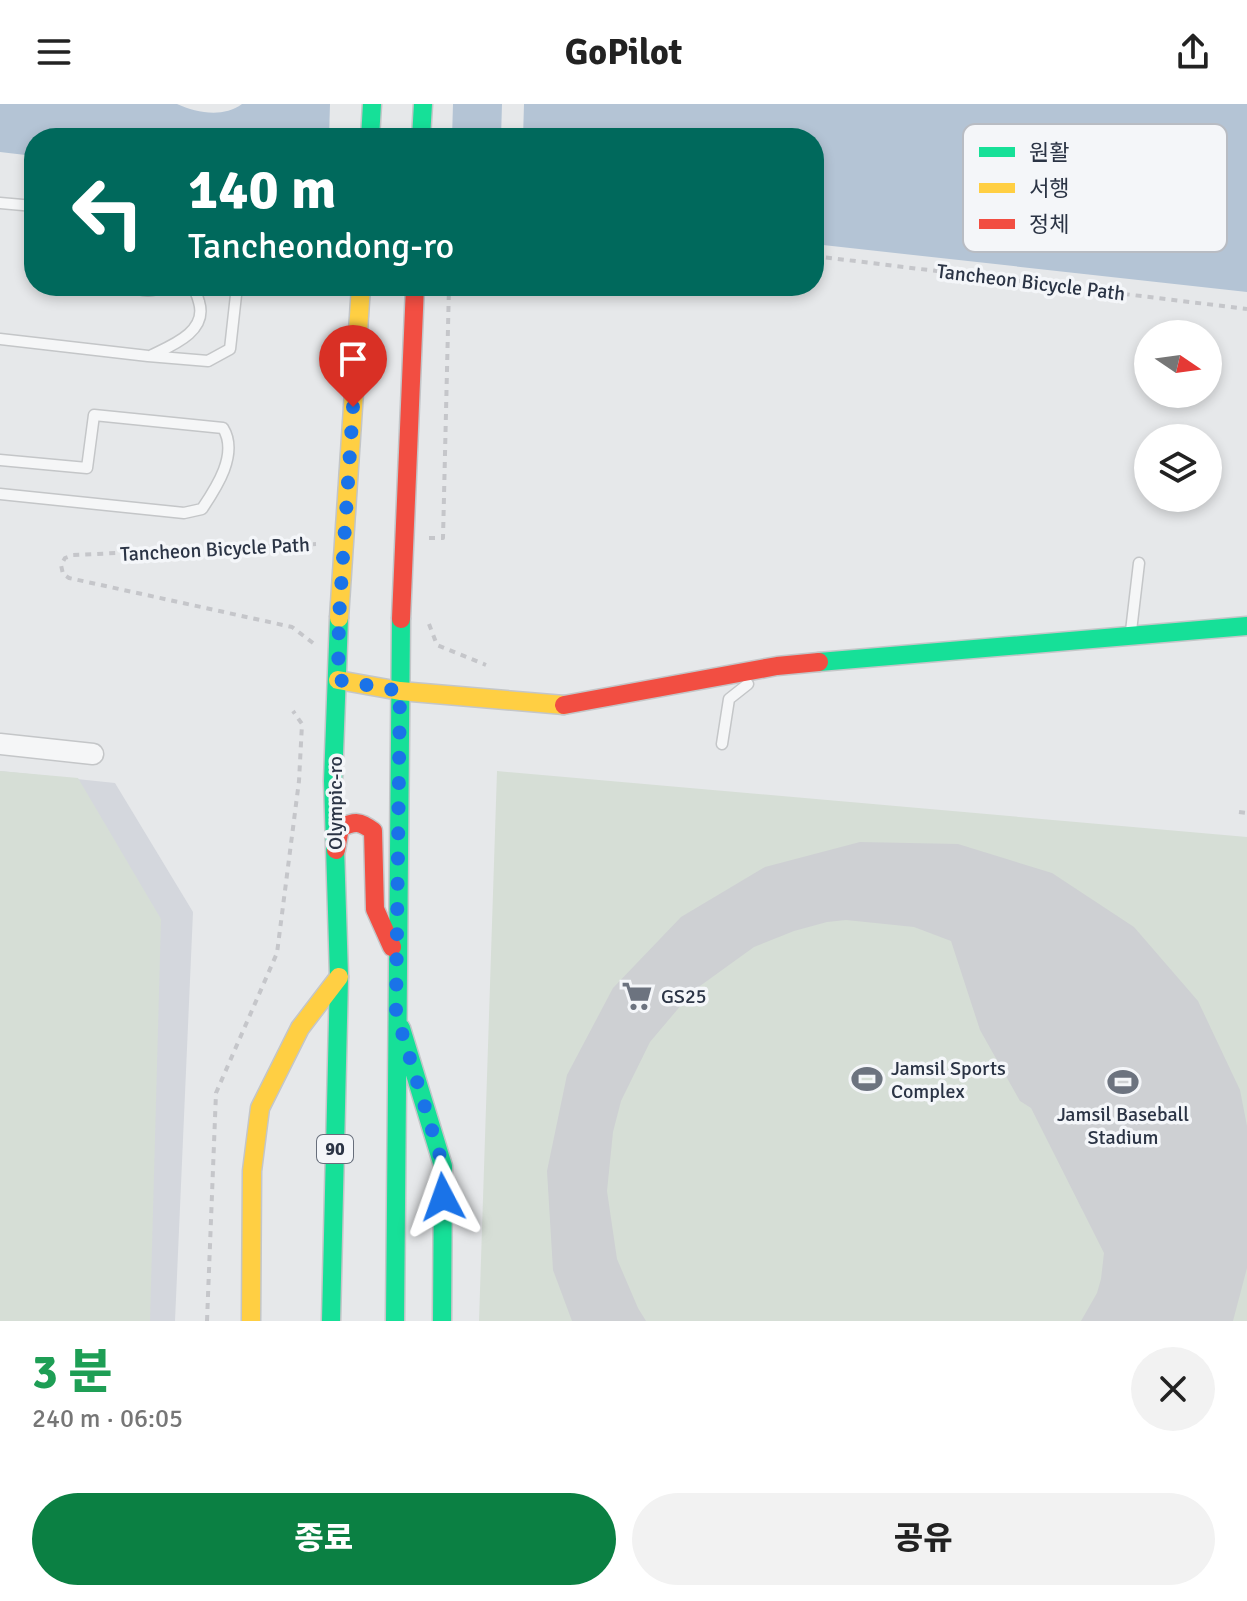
<!DOCTYPE html>
<html lang="ko">
<head>
<meta charset="utf-8">
<style>
  :root { --surface:#fff; --page:#f2f2f2; --text:#222; --muted:#767676; --accent:#0b8043 }
  body { margin:0; font-family:Signika,"Noto Sans KR",sans-serif; background:var(--page); color:var(--text); height:100vh; display:flex; flex-direction:column; font-size:30px; white-space:nowrap }
  * { box-sizing:border-box; margin:0 }
  p { font-size:26px; color:var(--muted) }
  .icon { flex:none; width:44px; height:44px; fill:none; stroke:currentColor; stroke-width:2; stroke-linecap:round; stroke-linejoin:round }
  .map { position:relative; height:1217px; overflow:hidden }
  .sheet { display:flex; flex-direction:column; background:var(--surface); flex:1 }
  .sheet>* { flex:none }
  .guide { position:absolute; left:24px; top:24px; width:800px; height:168px; border-radius:32px; box-shadow:0 4px 12px #0003; background:#00695c; color:#fff; overflow:hidden }
  .needle { width:52px; rotate:103deg }
  .controls { position:absolute; left:1134px; top:216px; display:grid; gap:16px }
  .controls a { display:grid; place-items:center; width:88px; height:88px; border-radius:50%; background:var(--surface); box-shadow:0 4px 12px #0003; font-size:40px }
  .pin { position:absolute; display:grid; place-items:center; width:68px; height:68px; color:#fff; margin:-82px -34px; border-radius:50% 50% 50% 0; rotate:-45deg; box-shadow:0 0 8px #0007 }
  .pin .icon { rotate:45deg }
  .me { position:absolute; width:88px; margin:-44px; rotate:356deg; stroke-linejoin:round; filter:drop-shadow(0 0 6px #0008) }
  .turn { display:flex; align-items:center; gap:28px; height:168px; padding:0 32px; font-size:36px }
  .turn .icon { width:104px; height:104px; stroke-width:2.5 }
  .turn b { display:block; font-size:56px; line-height:68px }
  .round { display:grid; place-items:center; flex:none; width:84px; height:84px; border-radius:42px; background:var(--page) }
  .summary { display:flex; align-items:center; justify-content:space-between; height:136px; padding:0 32px }
  h1 { font-size:48px; font-weight:800; line-height:60px; color:#1e9e55 }
  .primary-button { display:flex; gap:16px; margin-top:auto; padding:16px 32px }
  .primary-button a { flex:1; height:92px; border-radius:48px; background:var(--accent); color:#fff; font-size:32px; font-weight:800; line-height:92px; text-align:center }
  .primary-button a+a { background:var(--page); color:var(--text) }
  header { display:flex; justify-content:space-between; align-items:center; height:104px; padding:0 32px; background:var(--surface); font-size:36px; font-weight:800 }
  .map>svg:first-child { display:block }
  .built { fill:#d4d7dd }
  .green { fill:#d6ded6 }
  .water { fill:#b4c4d5 }
  .pier { fill:#e6e8ea }
  .building { fill:#ced0d3 }
  .lines { fill:none; stroke-linecap:round; stroke-linejoin:round }
  .lane-casing { stroke:#c4c6c8; stroke-width:13 }
  .street-casing { stroke:#c4c6c8; stroke-width:23 }
  .fast-casing { stroke:#c4c6c8; stroke-width:21 }
  .slow-casing { stroke:#c4c6c8; stroke-width:21 }
  .jam-casing { stroke:#c4c6c8; stroke-width:21 }
  .path { stroke:#c5c6ca; stroke-width:4; stroke-dasharray:6 6; stroke-linecap:butt }
  .lane { stroke:#f5f6f7; stroke-width:10 }
  .street { stroke:#f5f6f7; stroke-width:20 }
  .fast { stroke:#16e098; stroke-width:18 }
  .slow { stroke:#ffcf43; stroke-width:18 }
  .jam { stroke:#f24e42; stroke-width:18 }
  .slow-bridge-casing { stroke:#c2c5c8; stroke-width:21; stroke-linecap:butt }
  .jam-bridge-casing { stroke:#c2c5c8; stroke-width:21; stroke-linecap:butt }
  .slow-bridge { stroke:#ffcf43; stroke-width:18 }
  .jam-bridge { stroke:#f24e42; stroke-width:18 }
  .route { stroke:#1a73e8; stroke-width:14; stroke-dasharray:0 25.2 }
  .labels { text-anchor:middle; stroke-width:7; stroke-linejoin:round; paint-order:stroke }
  .shield { fill:#f4f6f9; stroke:#676e7b; stroke-width:2 }
  .shield-label { font-size:18px; font-weight:bold; fill:#2b3445 }
  .street-label { font-size:20px; fill:#2b3445; stroke:#f4f6f9 }
  .poi-label { font-size:20px; fill:#2b3445; stroke:#f4f6f9; text-anchor:start }
  .key { fill:#f4f6f9; stroke:#b8bcc3; stroke-width:2 }
  .key-label { font-size:22px; fill:#2b3445 }
</style>
</head>
<body>
<header><svg class="icon" aria-label="menu" viewBox="0 0 24 24"><path d="M4 6h16M4 12h16M4 18h16"/></svg>GoPilot<svg class="icon" aria-label="share" viewBox="0 0 24 24"><path d="M12 15V3M7 8l5-5 5 5M5 13v7h14v-7"/></svg></header>
<div class="map">
<svg width="1247" height="1217" viewBox="0 0 1247 1217">
  <rect width="100%" height="100%" fill="#e6e8ea"/>
  <path class="built" d="M0,667L115,679L193,808L175,1217H0Z"/>
  <path class="green" d="M0,667L78,674L161,815L150,1217H0Z
    M497,667L1247,733V1217H479Z"/>
  <path class="water" d="M0,0H177C197,9 223,14 242,0H502L501,34H34V52L0,48Z
    M524,0H1247V188L814,140V34H523Z"/>
  <path class="pier" d="M330,0H453L452,34H329Z"/>
  <path class="building" d="M860,738L958,740L1052,769L1134,823L1198,897L1240,986L1247,1022V1164L1233,1217H1081L1097,1189L1101,1175L1104,1149L1031,1004L1020,997L980,926L951,837L914,823L846,816L827,818L794,827L754,843L693,887L650,938L621,997L613,1028L607,1087L617,1155L638,1204L646,1217H572L553,1166L547,1067L567,971L613,884L681,813L765,763Z"/>
  <g class="lines">
    <g class="lane-casing">
      <path id="lane" d="M0,99L34,102
        M131,182C143,189 154,187 166,182
        M0,235L148,252L208,257L230,245L237,182
        M152,251C173,241 208,227 199,198C197,191 196,187 190,182
        M0,356L87,364L94,311L223,324C239,350 216,384 202,405L184,409L0,390
        M1131,527L1139,459
        M722,640L729,595L748,580"/>
    </g>
    <g class="street-casing">
      <path id="street" d="M0,640L93,650"/>
    </g>
    <g class="fast-casing">
      <path id="fast" d="M370,34L372,0
        M421,34L423,0
        M819,558L1247,522
        M401,924L443,1062L442,1217
        M331,1217L339,873L333,677L339,514
        M395,1217L401,515"/>
    </g>
    <g class="slow-casing">
      <path id="slow" d="M338,576L400,587L564,601
        M251,1217L252,1067L260,1004L300,924L339,873"/>
    </g>
    <g class="jam-casing">
      <path id="jam" d="M564,601L777,562L819,558
        M336,746L340,724C355,717 360,717 373,727L375,805L392,843"/>
    </g>
    <path class="path" d="M814,152L1247,205
      M429,434H443L449,182
      M429,520L437,541L486,561
      M313,539L292,523L69,474L63,470L61,461L65,454L73,451L316,440
      M1239,708L1247,709
      M207,1217L216,989L277,849L299,677L302,620L293,607"/>
    <use href="#lane" class="lane"/>
    <use href="#street" class="street"/>
    <use href="#fast" class="fast"/>
    <use href="#slow" class="slow"/>
    <use href="#jam" class="jam"/>
    <g class="slow-bridge-casing">
      <path id="slow-bridge" d="M339,514L361,182"/>
    </g>
    <g class="jam-bridge-casing">
      <path id="jam-bridge" d="M401,515L415,182"/>
    </g>
    <use href="#slow-bridge" class="slow-bridge"/>
    <use href="#jam-bridge" class="jam-bridge"/>
  </g>
  <g class="lines">
    <path class="route" d="M353,303L339,514L338,576L400,587L396,909L443,1062V1093"/>
  </g>
  <defs>
    <g id="supermarket-bare" transform="scale(2.4)"><path d="M-6-5.5h2.5l.6 2H6L4.5 2H-2.5L-4.4-4H-6ZM-1.5 3.2a1.3 1.3 0 1 0 .1 0ZM3 3.2a1.3 1.3 0 1 0 .1 0Z" fill="#6c737f" stroke="#f4f6f9" stroke-width="2.5" paint-order="stroke"/></g>
    <g id="stadium-bare" transform="scale(2.4)"><path d="M0-5a6.5 5 0 1 0 0 10a6.5 5 0 1 0 0-10ZM-3.5-1.8h7v3.6h-7Z" fill="#6c737f" stroke="#f4f6f9" stroke-width="2.5" paint-order="stroke"/></g>
  </defs>
  <g fill-rule="evenodd">
    <use href="#supermarket-bare" x="637" y="892"/>
    <use href="#stadium-bare" x="867" y="975"/>
    <use href="#stadium-bare" x="1123" y="978"/>
  </g>
  <g class="labels">
    <rect class="shield" x="317" y="1031" width="36" height="28" rx="6"/>
    <g class="shield-label">
      <text x="335" y="1051">90</text>
    </g>
    <g class="street-label">
      <text transform="translate(1031 178) rotate(7)" y="7">Tancheon Bicycle Path</text>
      <text transform="translate(215 445) rotate(-3)" y="7">Tancheon Bicycle Path</text>
      <text transform="translate(335 699) rotate(-90)" y="7">Olympic-ro</text>
    </g>
    <g class="poi-label">
      <text x="661" y="899">GS25</text>
      <text x="891" y="971">Jamsil Sports<tspan x="891" dy="23">Complex</tspan></text>
      <text x="1123" y="1017" text-anchor="middle">Jamsil Baseball<tspan x="1123" dy="23">Stadium</tspan></text>
    </g>
  </g>
  <rect x="963" y="20" width="264" height="128" rx="12" class="key"/>
  <rect x="979" y="43" width="36" height="10" fill="#16e098"/>
  <rect x="979" y="79" width="36" height="10" fill="#ffcf43"/>
  <rect x="979" y="115" width="36" height="10" fill="#f24e42"/>
  <g class="key-label">
    <text x="1029" y="56">원활</text>
    <text x="1029" y="92">서행</text>
    <text x="1029" y="128">정체</text>
  </g>
</svg>
<div class="controls">
<a><svg class="needle" viewBox="-14 -14 28 28"><path d="M0-13l5 13h-10z" fill="#e53935"/><path d="M0 13l5-13h-10z" fill="#767676"/></svg></a>
<a><svg class="icon" aria-label="layers" viewBox="0 0 24 24"><path d="M12 4l9 5-9 5-9-5zM3 14l9 5 9-5"/></svg></a>
</div>
<div class="pin" style="left:353px;top:303px;background:#d93025"><svg class="icon" aria-label="arrive" viewBox="0 0 24 24"><path d="M6 21V4h12l-3 4 3 4H6"/></svg></div>
<svg class="me" style="left:443px;top:1093px" viewBox="-20 -20 40 40"><path d="M0-17L14 15 0 8-14 15z" fill="#1a73e8" stroke="#fff" stroke-width="4"/></svg>
<div class="guide">
<div class="turn"><svg class="icon" aria-label="left" viewBox="0 0 24 24"><path d="M17 20v-9H6M10 6l-5 5 5 5"/></svg><div><b>140 m</b>Tancheondong-ro</div></div>
</div>
</div>
<section class="sheet">
<div class="summary"><div><h1>3 분</h1><p>240 m · 06:05</p></div><a class="round"><svg class="icon" aria-label="close" viewBox="0 0 24 24"><path d="M6 6l12 12M18 6L6 18"/></svg></a></div>
<div class="primary-button"><a>종료</a><a>공유</a></div>
</section>
</body>
</html>
